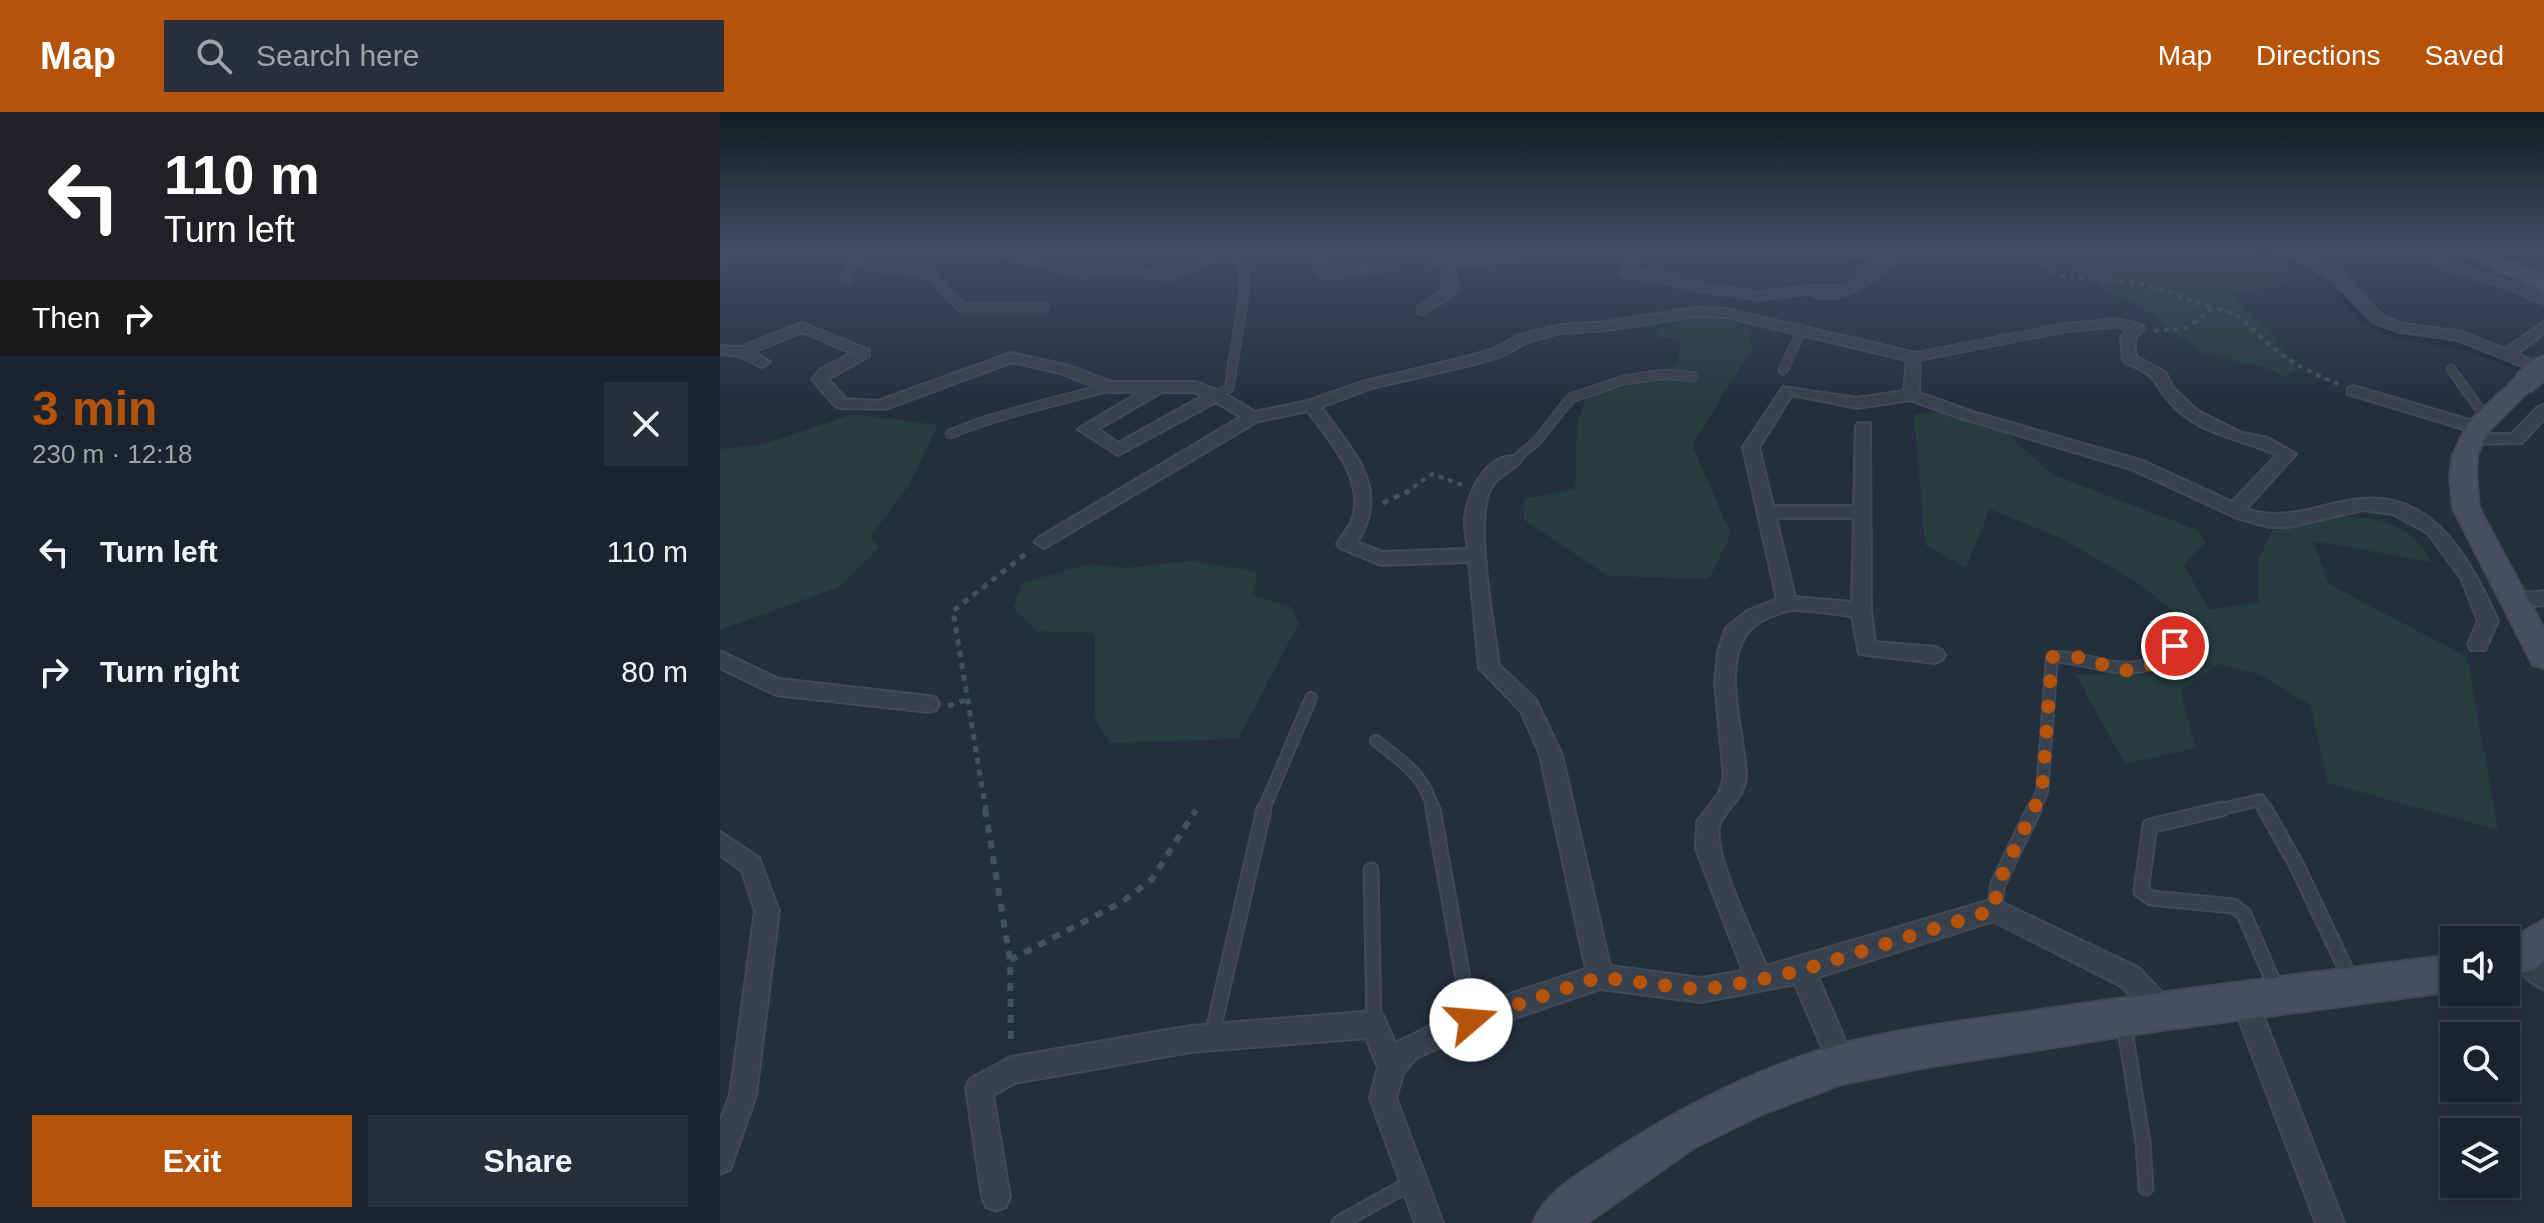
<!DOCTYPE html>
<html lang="en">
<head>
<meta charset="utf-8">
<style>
  :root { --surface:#1b232e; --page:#282f3a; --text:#f1f3f6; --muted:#a0a4aa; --line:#39404a; --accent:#b45309 }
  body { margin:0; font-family:Helvetica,sans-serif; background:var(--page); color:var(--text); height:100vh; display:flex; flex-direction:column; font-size:30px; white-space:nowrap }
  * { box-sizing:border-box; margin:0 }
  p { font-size:26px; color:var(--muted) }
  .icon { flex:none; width:44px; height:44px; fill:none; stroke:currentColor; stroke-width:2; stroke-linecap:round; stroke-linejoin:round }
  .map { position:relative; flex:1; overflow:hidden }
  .side { display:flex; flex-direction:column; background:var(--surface); width:720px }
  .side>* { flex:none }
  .top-card { background:#202124; color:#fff; overflow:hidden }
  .controls { position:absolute; left:1720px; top:814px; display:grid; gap:16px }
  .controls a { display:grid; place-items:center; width:80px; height:80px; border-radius:0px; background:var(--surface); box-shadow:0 4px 12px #0003,0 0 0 2px var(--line); font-size:40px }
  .pin { position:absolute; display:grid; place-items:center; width:68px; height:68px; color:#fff; margin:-34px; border:4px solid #fff; border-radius:50%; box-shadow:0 2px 8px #0007 }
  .me { position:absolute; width:88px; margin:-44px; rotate:72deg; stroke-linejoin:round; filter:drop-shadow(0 0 6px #0008) }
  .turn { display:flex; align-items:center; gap:28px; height:168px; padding:0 32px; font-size:36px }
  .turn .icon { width:104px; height:104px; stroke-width:2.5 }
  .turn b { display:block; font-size:56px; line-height:68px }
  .then { display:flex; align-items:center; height:76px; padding:0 32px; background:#0003; gap:16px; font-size:30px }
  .round { display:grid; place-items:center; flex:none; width:84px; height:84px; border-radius:0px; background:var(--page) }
  .headline { display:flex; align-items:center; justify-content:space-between; height:136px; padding:0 32px }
  h1 { font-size:48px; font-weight:600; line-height:60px; color:var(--accent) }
  .button { display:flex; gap:16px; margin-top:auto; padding:16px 32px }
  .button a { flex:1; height:92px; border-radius:0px; background:var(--accent); color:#fff; font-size:32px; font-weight:600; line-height:92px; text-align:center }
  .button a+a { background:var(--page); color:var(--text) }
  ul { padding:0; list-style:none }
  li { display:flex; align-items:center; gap:24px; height:120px; padding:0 32px }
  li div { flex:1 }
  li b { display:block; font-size:30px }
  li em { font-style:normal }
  header { display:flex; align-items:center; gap:48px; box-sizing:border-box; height:112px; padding:0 40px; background:var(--accent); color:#fff }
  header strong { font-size:38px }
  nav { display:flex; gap:44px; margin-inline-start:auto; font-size:28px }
  .search { width:560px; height:72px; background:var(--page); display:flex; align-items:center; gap:20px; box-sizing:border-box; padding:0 28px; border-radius:0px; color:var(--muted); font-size:30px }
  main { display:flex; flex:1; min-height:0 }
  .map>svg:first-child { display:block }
  .green { fill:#263c3f }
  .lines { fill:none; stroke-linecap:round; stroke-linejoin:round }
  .stream { stroke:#17263c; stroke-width:6 }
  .lane-far2-casing { stroke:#414a57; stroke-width:11 }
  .lane-far1-casing { stroke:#414a57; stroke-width:14 }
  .lane-casing { stroke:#414a57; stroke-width:17 }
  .street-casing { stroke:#414a57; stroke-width:4 }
  .secondary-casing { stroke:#414a57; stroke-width:4 }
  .primary-casing { stroke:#414a57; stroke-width:4 }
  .path-far2 { stroke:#3f5557; stroke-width:4; stroke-dasharray:5 5; stroke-linecap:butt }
  .path-far1 { stroke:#3f5557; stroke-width:5; stroke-dasharray:6 6; stroke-linecap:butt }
  .path { stroke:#3f5557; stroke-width:6; stroke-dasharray:8 8; stroke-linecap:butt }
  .lane-far2 { stroke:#38414e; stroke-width:8 }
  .lane-far1 { stroke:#38414e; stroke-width:10 }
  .lane { stroke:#38414e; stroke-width:13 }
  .street { fill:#38414e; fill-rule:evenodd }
  .secondary { fill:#465061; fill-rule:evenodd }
  .primary { fill:#56606e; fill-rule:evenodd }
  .secondary-bridge-casing { stroke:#414a57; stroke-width:26; stroke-linecap:butt }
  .secondary-bridge { stroke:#465061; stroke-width:23 }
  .route { stroke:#b45309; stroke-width:14; stroke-dasharray:0 25.2 }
</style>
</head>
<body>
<header>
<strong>Map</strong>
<div class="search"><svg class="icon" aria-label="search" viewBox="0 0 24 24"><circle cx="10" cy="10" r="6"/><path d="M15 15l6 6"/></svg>Search here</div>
<nav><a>Map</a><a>Directions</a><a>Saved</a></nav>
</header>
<main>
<section class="side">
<div class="top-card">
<div class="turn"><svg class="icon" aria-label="left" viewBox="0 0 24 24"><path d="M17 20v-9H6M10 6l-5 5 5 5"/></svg><div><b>110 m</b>Turn left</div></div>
<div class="then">Then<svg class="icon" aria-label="right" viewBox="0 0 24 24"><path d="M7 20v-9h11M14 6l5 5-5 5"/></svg></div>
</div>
<div class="headline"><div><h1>3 min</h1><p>230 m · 12:18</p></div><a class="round"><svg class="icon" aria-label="close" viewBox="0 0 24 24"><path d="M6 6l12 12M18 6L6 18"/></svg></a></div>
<ul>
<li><svg class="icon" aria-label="left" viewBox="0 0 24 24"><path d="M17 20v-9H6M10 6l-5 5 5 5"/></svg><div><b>Turn left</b></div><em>110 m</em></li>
<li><svg class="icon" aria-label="right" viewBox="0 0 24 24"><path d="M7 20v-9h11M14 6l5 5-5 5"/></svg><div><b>Turn right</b></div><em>80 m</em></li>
</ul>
<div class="button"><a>Exit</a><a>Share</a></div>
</section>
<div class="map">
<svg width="1824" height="1111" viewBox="0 0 1824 1111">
  <rect width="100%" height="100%" fill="#242f3e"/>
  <path class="green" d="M1360,136H1500L1580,162L1559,174L1509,181L1558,228L1577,259L1564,265L1553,258L1484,241L1442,213L1431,201L1354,160Z
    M970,204L1008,208L1028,215L1032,237L972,333L1011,422L989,467L888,464L804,408L803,387L855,377L857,311L867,284L905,275L956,253L961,228L939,225L936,218Z
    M1217,298L1288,322L1331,362L1475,417L1486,430L1464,453L1489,498L1539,490V446L1553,417C1595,407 1649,394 1688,421C1697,427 1705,441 1712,450L1593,429L1609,472L1747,545L1778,718L1608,671L1590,593L1539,562L1499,552L1460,579L1476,636L1405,652L1355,562L1430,563L1479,520L1421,473L1343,427L1270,397L1246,456L1205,433L1194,303Z
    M134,302L218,313L189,373L150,425L160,435L119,475L0,518V337L41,333Z
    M471,449L537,460L533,483L571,495L579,511L518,627L390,631L375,606V521L317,519L293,496L302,471L368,452L404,456Z"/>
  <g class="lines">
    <path class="stream" d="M1525,136L1560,145L1593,160L1613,176L1641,206L1664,220L1755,238L1812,261"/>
    <g class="lane-far2-casing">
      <path id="lane-far2" d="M262,136L358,161L404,159L451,164L511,136
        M0,149L29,136
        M131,150L209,162L242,195H324
        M127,167L131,150L148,136
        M966,173L1038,184L1089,178
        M1195,245L1343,216L1395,211
        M1731,257L1766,306
        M1063,258L1082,218
        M496,283L509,276L524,183V159L513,136
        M230,322C281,301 335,290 389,275
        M793,349L816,330L851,286L904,268L946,262L973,265"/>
    </g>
    <g class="lane-far1-casing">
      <path id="lane-far1" d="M656,629C682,649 707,665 713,699
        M543,699L591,586
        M1313,699L1322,680L1332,545C1347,544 1360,548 1375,551C1422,563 1435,553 1469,521
        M1493,699L1540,688L1546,699"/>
    </g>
    <g class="lane-casing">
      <path id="lane" d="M713,697L750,906
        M1502,697L1430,714L1421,779L1431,786L1513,794L1524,802L1556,876
        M1545,697L1577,754L1630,866
        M651,758L654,910
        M1274,798L1278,772L1314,697
        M1404,912L1423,1031L1426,1076
        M492,923L544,697
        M619,1111L691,1071"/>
    </g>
    <g class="street-casing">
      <path id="street" d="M585,136H598L610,158L666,151L673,155L666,159L606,167L599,163Z
        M711,136H723L724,147L793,141L798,139L797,136H809L812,140L796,149L734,154L738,180L703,202L698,201V195L724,178L721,155L710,151Z
        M908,136H921L915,158L956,164L973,173L966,177L948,171L902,164L900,161Z
        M1068,136H1113L1172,141L1179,145C1157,168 1114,202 1082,178L1089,174H1124L1160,148L1075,140Z
        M1543,136L1577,138L1623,162L1663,204L1683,212L1743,220L1785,237L1824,210V221L1797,242L1824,253V263L1735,227L1680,220L1653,210L1613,168L1568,144Z
        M1696,136H1711C1738,159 1789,167 1824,183V192L1781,174L1716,154Z
        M974,196L1006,197L1200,242L1199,281L1253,300L1423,349L1512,390L1557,343C1527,329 1494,325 1466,305C1452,295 1443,282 1434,268C1429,260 1412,254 1403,249L1401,226L1407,218L1388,211L1395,207L1422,213L1424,216L1415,227V244L1445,260L1453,276L1478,299L1522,321L1548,326L1576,342L1526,397C1568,411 1600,391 1641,387C1715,379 1753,452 1778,509L1765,538H1751L1748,533L1758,509L1741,466L1708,421L1673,402L1643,398L1568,415H1549L1517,406L1411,357L1241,306L1190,288L1137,296L1072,283L1039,335L1053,394H1134L1136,315L1138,311H1150L1151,498L1155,530L1215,535L1222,538L1225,543L1222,548L1215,551L1139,542L1132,504C1112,502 1091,498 1071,498C1063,499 1055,503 1048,506C991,529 1025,616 1026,663C1026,687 1002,698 999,716C994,745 1034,824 1046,854L1274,787L1419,856L1451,890L1455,899L1451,908L1442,912L1433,908L1401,874L1273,809L1098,865L1135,952L1131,961L1122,965L1113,961L1075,872L981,890L880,877L754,920L696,946L683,962L676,986L723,1111H695L650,986L658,955L646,926L471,940L295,971L273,983L290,1085L286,1095L276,1099L266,1095L262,1085L246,976L250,967L291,945L471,914L654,899L663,903L675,931L751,895L866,857L820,643L801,599L759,556L749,450L661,453L620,436L617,432C622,423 630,415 633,405C645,367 608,327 588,299L538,309L324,436L315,430L318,426L521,305L496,290L398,343L358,317L420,280H389L340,261L292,250L165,297L121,296L115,294L92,267L100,258L132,241L82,220L34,240L50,250L42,255L19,244L0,242V234L20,235L82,211L149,238V244L108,267L126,287L158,289L291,241L350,254L391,270H475L502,280L535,300L588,289L642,270L746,245L774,237L797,224L840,213L888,210ZM974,204L1006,205L1187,248L1184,279L1137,286L1063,275L1023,335L1057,487L1027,499L1006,516L998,540L995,571L1004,666L999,681L977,710L976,737L1023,859L981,866L890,854L842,643L816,588L779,553C774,513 754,411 770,378C778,362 791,361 801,349L799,345C768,338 748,380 745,405C744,415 747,427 748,437L663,440L637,430C672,376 632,339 601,295L652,276L755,252L784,243L807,230L840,221L888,218ZM442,280H473L483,284L398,331L378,317ZM1056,406H1134L1132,490L1075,485Z
        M1633,274L1763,312L1765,316L1757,321L1628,282V276Z
        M1824,293V307L1802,331L1750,332L1742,327L1750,322H1792L1818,295Z
        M1824,479V493L1793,496L1784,489L1793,482Z
        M0,539L59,567L209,584L216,586L219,592L216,598L209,600L56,583L0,556Z
        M0,720L39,746L59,799L36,983L10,1058L0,1062V1009L10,983L35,799L22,759L0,743Z
        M1802,832L1824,848V877C1810,872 1796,858 1790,844L1793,836Z
        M1525,876L1534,880L1624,1111H1596L1512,889L1516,880Z"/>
    </g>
    <g class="secondary-casing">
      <path id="secondary" d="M1804,264L1812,266L1816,271L1768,319L1757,343L1756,364L1759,396L1824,517V556L1813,553L1733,396L1730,364L1733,343L1748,311L1796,266Z
        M1824,808V849L1815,857L1786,866V830Z
        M1734,843V879L1442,918L1201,956L1122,972L1042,1002L973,1036L867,1111H813C826,1079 860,1062 888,1043C959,996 1039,955 1122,932C1186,915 1254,908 1320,898C1457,878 1596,860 1734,843Z"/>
    </g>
    <g class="primary-casing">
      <path id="primary" d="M1736,136H1764L1824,163V179L1739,141Z"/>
    </g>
    <path class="path-far2" d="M1298,136L1341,164L1424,172L1493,196
      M1189,146L1221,147L1263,136
      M1434,219L1467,216L1493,196C1525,200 1536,224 1561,242C1578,255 1598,263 1618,272
      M685,381L712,362L742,373"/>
    <path class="path-far1" d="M663,391L689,379
      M228,594L246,588
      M266,699L233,499L308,440"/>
    <path class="path" d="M265,697L290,848L291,933
      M290,848L402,790L432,767L476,698"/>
    <use href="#lane-far2" class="lane-far2"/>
    <use href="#lane-far1" class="lane-far1"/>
    <use href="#lane" class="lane"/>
    <use href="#street" class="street"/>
    <use href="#secondary" class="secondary"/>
    <use href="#primary" class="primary"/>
    <g class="secondary-bridge-casing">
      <path id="secondary-bridge" d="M1804,271L1824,254"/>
    </g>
    <use href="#secondary-bridge" class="secondary-bridge"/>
  </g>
  <linearGradient id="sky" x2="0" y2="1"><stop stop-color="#141a22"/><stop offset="0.47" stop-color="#3f4d63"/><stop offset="1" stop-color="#3f4d63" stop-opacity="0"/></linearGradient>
  <rect width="1824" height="291" fill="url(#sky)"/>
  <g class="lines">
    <path class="route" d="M751,908L880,865L981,878L1039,868L1082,858L1274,798L1278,772L1322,680L1332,545C1386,537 1402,586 1455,534"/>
  </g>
</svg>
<div class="controls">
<a><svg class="icon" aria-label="sound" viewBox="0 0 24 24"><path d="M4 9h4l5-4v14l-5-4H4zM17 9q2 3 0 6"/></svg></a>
<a><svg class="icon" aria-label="search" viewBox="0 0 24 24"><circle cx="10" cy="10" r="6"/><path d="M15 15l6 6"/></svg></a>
<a><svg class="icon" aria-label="layers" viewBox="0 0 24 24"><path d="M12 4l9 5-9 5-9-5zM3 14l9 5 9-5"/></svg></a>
</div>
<div class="pin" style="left:1455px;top:534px;background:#d93025"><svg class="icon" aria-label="arrive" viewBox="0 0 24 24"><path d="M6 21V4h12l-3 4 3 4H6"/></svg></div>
<svg class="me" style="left:751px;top:908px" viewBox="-20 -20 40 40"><circle r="19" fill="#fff"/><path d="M0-13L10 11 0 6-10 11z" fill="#b45309"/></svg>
</div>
</main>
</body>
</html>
